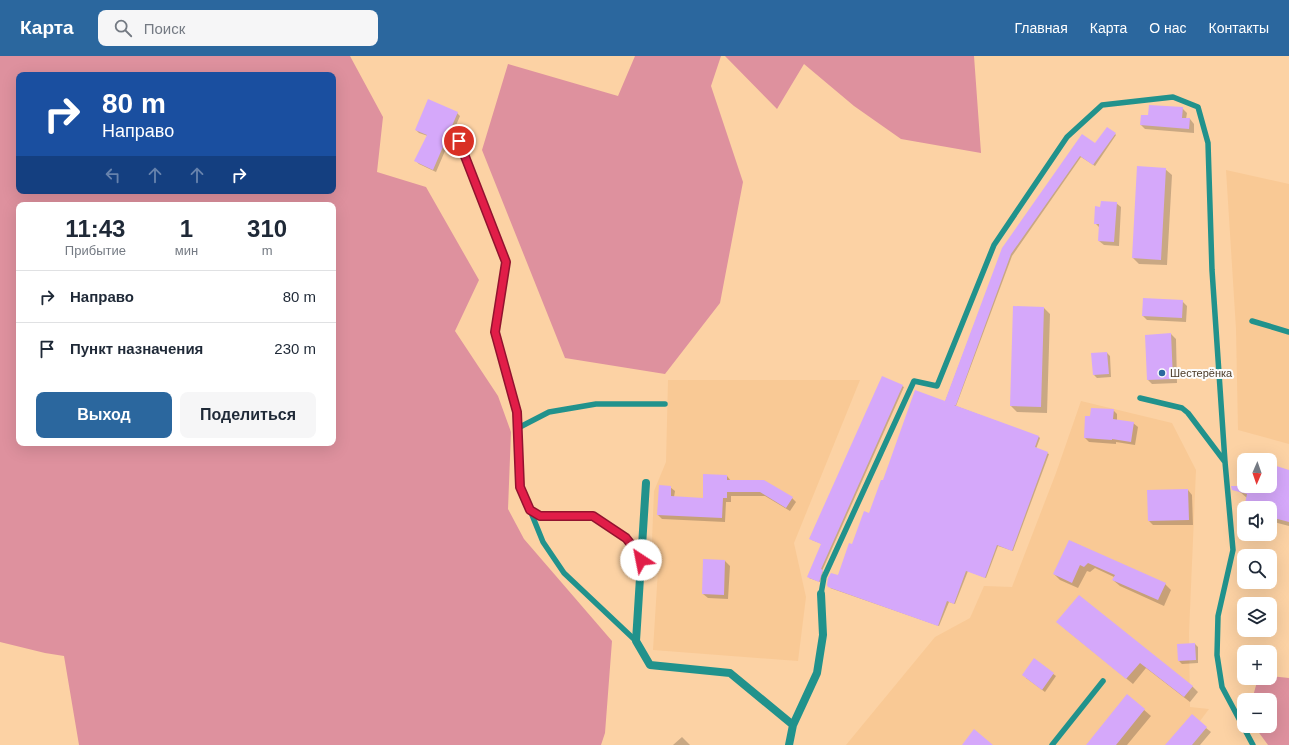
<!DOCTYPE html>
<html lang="ru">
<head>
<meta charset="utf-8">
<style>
  :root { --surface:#fff; --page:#f6f6f7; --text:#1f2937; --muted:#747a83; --line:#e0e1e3; --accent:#2b679e }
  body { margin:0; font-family:Helvetica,sans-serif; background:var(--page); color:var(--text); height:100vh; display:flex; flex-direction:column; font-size:15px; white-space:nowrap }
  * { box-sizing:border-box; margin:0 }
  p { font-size:13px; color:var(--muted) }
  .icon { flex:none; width:22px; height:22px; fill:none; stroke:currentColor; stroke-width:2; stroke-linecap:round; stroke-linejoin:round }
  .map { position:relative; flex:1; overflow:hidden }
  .drawer { position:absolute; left:16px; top:146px; width:320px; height:244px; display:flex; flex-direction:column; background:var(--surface); border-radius:8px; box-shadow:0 4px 16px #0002 }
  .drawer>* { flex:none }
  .guide { position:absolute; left:16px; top:16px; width:320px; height:122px; border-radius:8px; box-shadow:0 4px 16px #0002; background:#1a4fa0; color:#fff; overflow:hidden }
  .needle { width:26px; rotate:182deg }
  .controls { position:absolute; left:1237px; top:397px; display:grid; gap:8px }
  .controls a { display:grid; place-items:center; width:40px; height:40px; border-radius:8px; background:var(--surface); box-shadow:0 4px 16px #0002; font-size:20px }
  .pin { position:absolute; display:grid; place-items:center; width:34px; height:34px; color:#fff; margin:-17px; border:2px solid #fff; border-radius:50%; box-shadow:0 1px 4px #0007 }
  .me { position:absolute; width:44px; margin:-22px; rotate:326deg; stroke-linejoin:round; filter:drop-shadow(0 0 3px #0008) }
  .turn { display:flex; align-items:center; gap:14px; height:84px; padding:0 20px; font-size:18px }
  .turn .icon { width:52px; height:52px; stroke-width:2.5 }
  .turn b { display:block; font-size:28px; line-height:34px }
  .lanes { display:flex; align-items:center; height:38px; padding:0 20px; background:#0003; justify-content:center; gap:20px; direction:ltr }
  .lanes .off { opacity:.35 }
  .eta { display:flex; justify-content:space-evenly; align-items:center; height:68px; text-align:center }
  .eta b { font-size:24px; font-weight:700; line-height:28px }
  .action { display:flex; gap:8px; margin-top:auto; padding:8px 20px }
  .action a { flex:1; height:46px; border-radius:8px; background:var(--accent); color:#fff; font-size:16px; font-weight:700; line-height:46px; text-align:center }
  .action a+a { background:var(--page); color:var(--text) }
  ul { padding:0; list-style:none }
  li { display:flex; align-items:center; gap:12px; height:52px; padding:0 20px; border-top:1px solid var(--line) }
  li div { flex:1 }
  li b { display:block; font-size:15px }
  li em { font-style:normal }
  header { display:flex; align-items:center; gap:24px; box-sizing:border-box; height:56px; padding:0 20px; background:var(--accent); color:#fff }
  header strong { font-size:19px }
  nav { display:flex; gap:22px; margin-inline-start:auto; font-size:14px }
  .search { width:280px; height:36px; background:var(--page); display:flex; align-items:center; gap:10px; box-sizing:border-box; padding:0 14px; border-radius:8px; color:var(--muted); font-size:15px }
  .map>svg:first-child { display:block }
  .built { fill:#f9c995 }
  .green { fill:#de919e; fill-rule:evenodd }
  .shadow { fill:#0003 }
  .building { fill:#d5a8fa }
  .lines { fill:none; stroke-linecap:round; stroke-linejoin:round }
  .service { stroke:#21928c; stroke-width:5.5 }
  .minor { stroke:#21928c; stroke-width:8 }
  .route-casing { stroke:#92132f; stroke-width:10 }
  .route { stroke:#e11d48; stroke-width:7 }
  .poi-dot { fill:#2b679e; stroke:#fcfcfc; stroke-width:1.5 }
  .labels { text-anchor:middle; stroke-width:4; stroke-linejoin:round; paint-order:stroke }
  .poi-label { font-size:11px; fill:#493926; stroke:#fcfcfc; text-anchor:start }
</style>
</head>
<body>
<header>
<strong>Карта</strong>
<div class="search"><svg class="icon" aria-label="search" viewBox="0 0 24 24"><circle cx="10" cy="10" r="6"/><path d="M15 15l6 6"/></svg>Поиск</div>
<nav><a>Главная</a><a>Карта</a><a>О нас</a><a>Контакты</a></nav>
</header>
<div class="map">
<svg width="1289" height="689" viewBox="0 0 1289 689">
  <rect width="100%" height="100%" fill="#fcd2a4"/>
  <path class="built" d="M1226,114L1289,128V388L1238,374L1236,273Z
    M668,324H860L794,487L806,541L798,605L653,594L659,498L652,485L654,435L666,406Z
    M1081,345L1172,367L1196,414L1189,577L1190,651L1209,653L1182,689H846L935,581L970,562L984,530L1012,531L1056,417Z"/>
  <path class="green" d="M0,0H350L383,61L377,116L426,131L479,224L455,275L498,340L511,376L508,453L524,483L612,585L605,677L601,689H79L64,600L45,597L0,586ZM19,19H333V135H19ZM19,149H333V387H19Z
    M635,0H721L711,30L743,126L720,247L665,318L565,302L482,94L508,8L618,40Z
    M725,0H974L981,97L901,83L854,50L804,8L777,53Z
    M1270,620L1289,622V689H1268L1254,670H1270V644H1252L1258,622H1270Z"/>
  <path class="shadow" d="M1182,52L1187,57L1186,63H1190L1194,68V77L1145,73L1141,69Z
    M457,57L460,60L436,116L419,108L416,105L428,80L419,77L416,74Z
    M1115,78L1116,79L1095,110L1081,101L1012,200L956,350L1039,381L1040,382L1036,393L1049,398L1013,495L998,490L986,522L968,515L955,548L949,546L939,570L830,532L838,520L853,489L870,458L884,426L945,346L1003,192L1082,79L1095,89Z
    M1165,113L1172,119L1167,209L1139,208L1133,202Z
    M1116,147L1121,151L1119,190L1104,189L1099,185L1100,172L1095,167L1101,152Z
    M1182,245L1187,250L1186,266L1147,264L1143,260Z
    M1044,252L1050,258L1047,357L1017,356L1011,350Z
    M1171,278L1176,283L1177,327L1152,328L1148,324Z
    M1107,297L1110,300L1111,321L1097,322L1094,319Z
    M902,330L904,331L822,515L823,516L820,526L809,522L822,488L812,484Z
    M1113,354L1117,358V365L1133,367L1138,371L1135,389L1116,386V388L1089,386L1085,382L1091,361Z
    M1270,409L1289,415V470L1270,465V452H1245L1247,442L1240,436L1244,420V430H1270Z
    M727,420L731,425L792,442L796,446L790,455L765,440H731V446H726L725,466L662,463L658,459L660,430L670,431L675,435L674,441L704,443Z
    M1188,434L1192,439L1193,469H1153L1149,465Z
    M1070,485L1165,528L1171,534L1164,550L1120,530L1113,524L1114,521L1095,512L1090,516L1087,515L1078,532L1060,524L1054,518Z
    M704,505H725L730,510L728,543L708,542L703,538Z
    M1064,572L1192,630L1198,636L1190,646L1146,612L1133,628Z
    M1195,588L1198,591V607L1182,608L1179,605Z
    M1034,604L1056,620L1045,636L1026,622Z
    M1127,639L1151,660L1127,689H1087Z
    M1206,672L1211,676L1200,689H1167Z
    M682,681L690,689H673Z"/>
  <path class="building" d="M428,43L458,56L433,114L414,105L427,79L415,74Z
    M1149,49L1183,51L1182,62H1190L1189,73L1140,69L1141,59H1148Z
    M1107,71L1116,77L1093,109L1080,100L1011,198L956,349H954L1039,380L1035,391L1048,396L1012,495L997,489L985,522L966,515L954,548L947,545L938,570L828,531L827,529L828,522L831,517L838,519L849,487L852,488L864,455L869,457L881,424H883L915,334L945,345L1002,192L1082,78L1095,87Z
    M1137,110L1166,112L1161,204L1132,202Z
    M1101,145L1117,146L1114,186L1098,185L1099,168H1094L1095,150L1100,151Z
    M1143,242L1183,244L1182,262L1142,260Z
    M1013,250L1044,251L1041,351L1010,350Z
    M1171,277L1173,323L1147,324L1145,279Z
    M1107,296L1109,318L1093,319L1091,297Z
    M882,320L903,329L821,513L823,514L819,526L807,521L821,488L809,483Z
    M1091,352L1114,353L1113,363L1134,366L1131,386L1112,383V384L1084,382L1085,360H1090Z
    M1270,408L1289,414V466L1270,461V452H1244L1247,438L1232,434L1231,430H1270Z
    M703,418L727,419V424H764L793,441L786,452L760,436H727V442H723L722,462L657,459L659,429L671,430V440L703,442Z
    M1188,433L1189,464L1148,465L1147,434Z
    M1069,484L1166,527L1158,544L1112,524L1115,519L1088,507L1084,511L1080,509L1072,527L1053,518Z
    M703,503L725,504L724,539L702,538Z
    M1079,539L1193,630L1184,641L1140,607L1126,623L1056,566Z
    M1195,587L1196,604L1178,605L1177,588Z
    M1034,602L1054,617L1042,634L1022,619Z
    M1127,638L1145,653L1116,689H1086Z
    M1192,658L1207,671L1192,689H1165Z
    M974,673L993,689H962Z"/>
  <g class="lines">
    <path class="service" d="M459,85L506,206L495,276L517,356L520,431L530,454L540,461L593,460L626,481L637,496L641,503
      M1252,265L1289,276
      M1140,342L1182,352L1188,357L1225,406
      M518,372L549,356L596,348H665
      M530,454L543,486L564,517L636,585
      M821,538L824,521L914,325L937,330L994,189L1067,81L1102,49L1173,41L1198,51L1208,87L1212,214L1225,406L1233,494L1218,560L1217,599L1222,631L1253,689
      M1052,689L1103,625"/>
    <path class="minor" d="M646,427L636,585L650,609L730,617L793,669
      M789,689L793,669L817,617L823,579L821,538"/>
  </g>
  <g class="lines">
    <g class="route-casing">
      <path id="route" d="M459,85L506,206L495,276L517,356L520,431L530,454L540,460H593L626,482L637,496L641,504"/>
    </g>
    <use href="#route" class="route"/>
  </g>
  <circle class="poi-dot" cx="1162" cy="317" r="4"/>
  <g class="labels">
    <g class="poi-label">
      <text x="1170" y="321">Шестерёнка</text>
    </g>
  </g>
</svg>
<div class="controls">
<a><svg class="needle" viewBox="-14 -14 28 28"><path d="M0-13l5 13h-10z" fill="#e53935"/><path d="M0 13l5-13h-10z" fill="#747a83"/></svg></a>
<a><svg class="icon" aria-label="sound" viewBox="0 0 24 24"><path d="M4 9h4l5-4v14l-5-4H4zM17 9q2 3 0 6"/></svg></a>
<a><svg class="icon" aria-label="search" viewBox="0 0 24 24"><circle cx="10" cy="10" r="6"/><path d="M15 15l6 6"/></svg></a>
<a><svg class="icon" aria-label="layers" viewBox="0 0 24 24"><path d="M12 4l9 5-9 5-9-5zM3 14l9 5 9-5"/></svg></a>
<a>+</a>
<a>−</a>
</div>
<div class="pin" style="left:459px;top:85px;background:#d93025"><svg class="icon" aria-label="arrive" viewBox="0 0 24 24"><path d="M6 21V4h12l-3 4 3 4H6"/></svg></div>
<svg class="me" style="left:641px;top:504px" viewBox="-20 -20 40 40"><circle r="19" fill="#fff"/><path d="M0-13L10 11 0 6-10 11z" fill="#e11d48"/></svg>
<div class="guide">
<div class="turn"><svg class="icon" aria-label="right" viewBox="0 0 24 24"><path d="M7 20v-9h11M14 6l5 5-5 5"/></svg><div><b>80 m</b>Направо</div></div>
<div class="lanes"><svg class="icon off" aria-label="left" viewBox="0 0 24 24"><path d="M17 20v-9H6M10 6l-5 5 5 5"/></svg><svg class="icon off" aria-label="ahead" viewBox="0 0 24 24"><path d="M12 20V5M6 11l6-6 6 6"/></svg><svg class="icon off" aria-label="ahead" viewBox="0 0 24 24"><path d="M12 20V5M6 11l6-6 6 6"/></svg><svg class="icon" aria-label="right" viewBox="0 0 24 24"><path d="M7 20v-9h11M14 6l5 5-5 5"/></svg></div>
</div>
<section class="drawer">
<div class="eta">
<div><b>11:43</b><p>Прибытие</p></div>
<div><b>1</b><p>мин</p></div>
<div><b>310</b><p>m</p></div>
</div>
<ul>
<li><svg class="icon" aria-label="right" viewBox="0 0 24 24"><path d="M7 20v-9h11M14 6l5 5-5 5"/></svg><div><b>Направо</b></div><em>80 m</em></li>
<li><svg class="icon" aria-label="arrive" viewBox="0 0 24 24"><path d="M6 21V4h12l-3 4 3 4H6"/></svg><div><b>Пункт назначения</b></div><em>230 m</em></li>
</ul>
<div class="action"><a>Выход</a><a>Поделиться</a></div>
</section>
</div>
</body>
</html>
